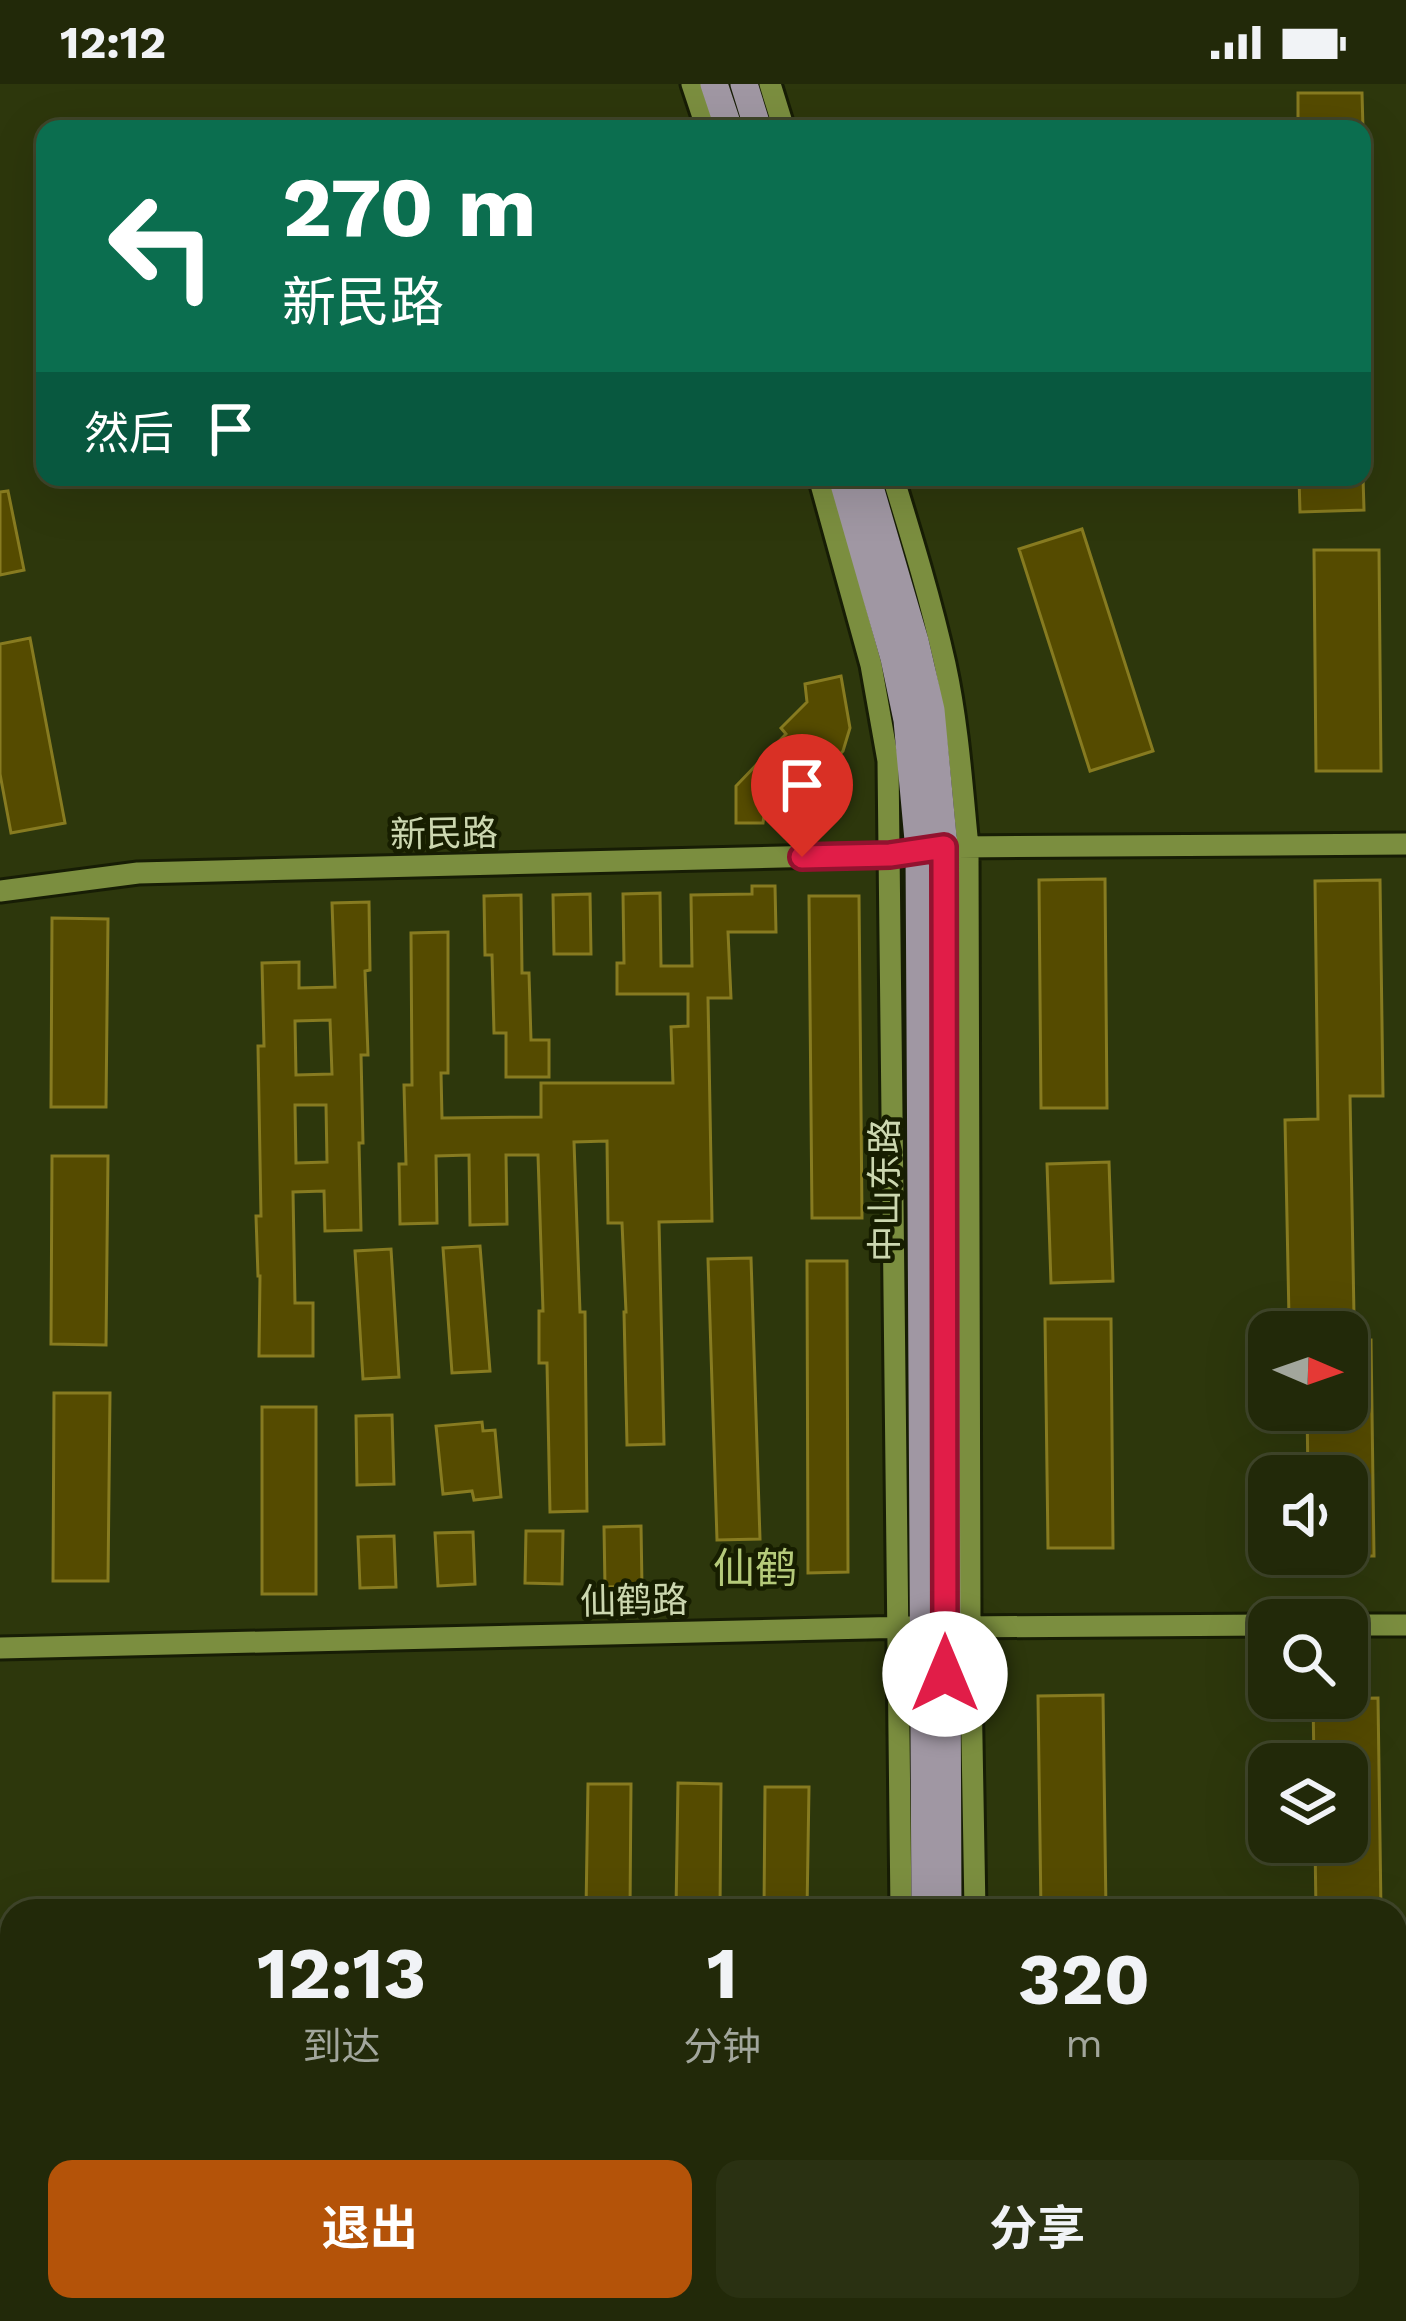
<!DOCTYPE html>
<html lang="zh">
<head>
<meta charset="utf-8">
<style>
  :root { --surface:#222909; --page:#2a3112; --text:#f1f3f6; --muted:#a2a69c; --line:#3f452a; --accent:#b45309 }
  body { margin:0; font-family:"Work Sans","Noto Sans SC",sans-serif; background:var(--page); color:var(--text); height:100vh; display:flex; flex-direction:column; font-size:45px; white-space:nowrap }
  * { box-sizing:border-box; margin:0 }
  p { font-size:39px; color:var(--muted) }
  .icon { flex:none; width:66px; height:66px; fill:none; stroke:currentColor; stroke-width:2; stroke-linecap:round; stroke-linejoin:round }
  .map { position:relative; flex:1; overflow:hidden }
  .details { position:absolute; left:0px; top:1815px; width:1407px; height:423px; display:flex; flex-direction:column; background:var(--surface); border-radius:36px 36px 0 0; box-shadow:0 12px 48px #0002,0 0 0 3px var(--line) }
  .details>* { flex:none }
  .guide { position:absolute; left:36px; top:36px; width:1335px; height:366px; border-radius:24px; box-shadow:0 12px 48px #0002,0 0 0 3px var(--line); background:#0b6e4f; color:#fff; overflow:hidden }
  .needle { width:78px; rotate:92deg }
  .fabs { position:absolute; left:1248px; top:1227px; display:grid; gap:24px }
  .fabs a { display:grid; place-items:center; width:120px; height:120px; border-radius:24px; background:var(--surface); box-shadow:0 12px 48px #0002,0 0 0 3px var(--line); font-size:60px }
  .pin { position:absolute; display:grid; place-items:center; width:102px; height:102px; color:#fff; margin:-123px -51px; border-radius:50% 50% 50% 0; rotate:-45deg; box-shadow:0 0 12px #0007 }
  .pin .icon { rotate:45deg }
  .me { position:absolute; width:132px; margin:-66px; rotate:0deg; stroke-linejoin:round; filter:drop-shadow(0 0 9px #0008) }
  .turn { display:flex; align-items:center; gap:42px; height:252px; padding:0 48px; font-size:54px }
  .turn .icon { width:156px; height:156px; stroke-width:2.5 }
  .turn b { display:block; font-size:84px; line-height:102px }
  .then { display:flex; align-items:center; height:114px; padding:0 48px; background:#0003; gap:24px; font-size:45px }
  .eta { display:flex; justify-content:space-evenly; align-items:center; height:204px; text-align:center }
  .eta b { font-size:72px; font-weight:700; line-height:84px }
  .action { display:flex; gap:24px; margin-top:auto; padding:24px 48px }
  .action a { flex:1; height:138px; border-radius:24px; background:var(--accent); color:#fff; font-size:48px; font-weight:700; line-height:138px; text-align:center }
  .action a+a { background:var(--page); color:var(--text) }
  .status { display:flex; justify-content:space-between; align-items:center; height:84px; padding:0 60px; background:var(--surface); direction:ltr }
  .status svg { height:33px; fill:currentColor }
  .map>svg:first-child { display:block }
  .building { fill:#554b00; stroke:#877b20; stroke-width:3; fill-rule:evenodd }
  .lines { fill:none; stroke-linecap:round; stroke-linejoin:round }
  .minor-casing { stroke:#171d05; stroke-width:27 }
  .major-casing { stroke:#171d05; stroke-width:33 }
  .minor { stroke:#7b8e3f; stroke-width:21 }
  .major { stroke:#a097a3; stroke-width:27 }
  .route-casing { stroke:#92132f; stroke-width:30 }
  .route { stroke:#e11d48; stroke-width:21 }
  .labels { text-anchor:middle; stroke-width:9; stroke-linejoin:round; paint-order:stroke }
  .street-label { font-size:36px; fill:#ccd7b0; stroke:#171e00 }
  .quarter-label { font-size:42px; fill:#b5ca7a; stroke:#171e00 }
</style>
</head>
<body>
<div class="status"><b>12:12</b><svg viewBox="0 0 49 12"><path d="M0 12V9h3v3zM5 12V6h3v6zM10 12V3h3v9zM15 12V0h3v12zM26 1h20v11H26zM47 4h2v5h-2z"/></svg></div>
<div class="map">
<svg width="1406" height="2237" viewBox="0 0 1406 2237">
  <rect width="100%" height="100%" fill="#2d370c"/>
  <path class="building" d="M1298,9H1362L1363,45H1298Z
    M1299,393H1363L1364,426L1300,428Z
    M8,407L24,486L0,491V408Z
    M1082,445L1153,667L1090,687L1019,465Z
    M1314,466H1379L1381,687H1316Z
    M30,554L65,739L11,749L0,690V560Z
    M841,592L850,644L843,667L791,722L764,731L763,739H736V702L786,650L781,644L807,618L805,600Z
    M1105,795L1107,1024H1041L1039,796Z
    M1380,796L1383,1012H1350L1354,1232L1289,1234L1285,1036L1318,1035L1315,797Z
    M752,802H775L776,848H728L731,914H708L712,1137L659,1138L664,1360L627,1361L624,1228H626L622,1139H608L607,1057L574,1058L580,1228H585L587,1427L550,1428L547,1279H539V1227H543L538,1071H506L507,1140L470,1141L469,1071L436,1072L437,1139L400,1140L399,1080H406L404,1001H412L411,849L448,848V989H441L442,1034L541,1033V999H673L671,943L688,942V910H617V879H624L623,810L660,809L661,882H692L691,811L752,810Z
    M590,810L591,870H554L553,811Z
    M521,811L522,889H529L531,956H549V993H506V949H494L492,871H485L484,812Z
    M809,812H859L862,1134H812Z
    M369,818L370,886L365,887L368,971H361L363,1059H359L361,1146L325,1147L324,1107L293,1108L295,1219H313V1272H259L260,1192H258L256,1132H261L258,962H264L262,879L299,878V904L335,903L332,819ZM330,936L332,990L296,991L295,937ZM295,1021H326L327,1078L296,1079Z
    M52,834L108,835L106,1023H51Z
    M52,1072H108L106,1261L51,1260Z
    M1109,1078L1113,1197L1051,1199L1047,1080Z
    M480,1162L490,1287L452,1289L443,1164Z
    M391,1165L399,1293L363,1295L355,1167Z
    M751,1174L760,1455L717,1456L708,1175Z
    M807,1177H847L848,1488L808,1489Z
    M1045,1235H1111L1113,1464H1048Z
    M1347,1256H1371L1374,1472H1347V1392H1308L1307,1326H1347Z
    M54,1309H110L108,1497H53Z
    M262,1323H316V1510H262Z
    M392,1331L394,1400L357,1401L356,1332Z
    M482,1338L483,1347L495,1346L501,1413L474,1416L472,1407L443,1410L436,1342Z
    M641,1442L642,1502L605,1503L604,1443Z
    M526,1447H563L562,1500L525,1499Z
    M473,1448L475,1500L438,1502L435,1449Z
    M394,1452L396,1503L360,1504L358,1453Z
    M1103,1611L1106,1827H1041L1038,1612Z
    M1378,1614L1381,1827H1316L1315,1758H1347V1680H1314L1313,1615Z
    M678,1699L721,1700L720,1827H676Z
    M588,1700H631L630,1827H586Z
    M765,1703H809L807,1827H764Z"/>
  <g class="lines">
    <g class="minor-casing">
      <path id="minor" d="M692,0L707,45
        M770,0L784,45
        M819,393L871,581L888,677L901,1827
        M893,393C912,455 931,517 945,580C958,640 962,702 968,763L970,1543L975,1827
        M957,763L1406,760
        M0,807L138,789L902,770
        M1347,1541H1406
        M960,1543L1269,1541
        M0,1564L911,1543
        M904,2226V2237
        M979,2226V2237"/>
    </g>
    <g class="major-casing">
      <path id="major" d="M714,0L729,45
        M744,0L758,45
        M842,393L894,574L907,636L919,767L925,1827
        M867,393L915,557L931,626L944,763L948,1827
        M928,2226L929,2237
        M952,2226V2237"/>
    </g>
    <use href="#minor" class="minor"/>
    <use href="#major" class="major"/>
  </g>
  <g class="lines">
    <g class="route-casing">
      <path id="route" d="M802,773L890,771L944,763L945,1590"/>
    </g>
    <use href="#route" class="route"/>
  </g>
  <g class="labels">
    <g class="street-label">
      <text transform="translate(444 749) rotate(-1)" y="13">新民路</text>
      <text transform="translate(884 1106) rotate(-90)" y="13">中山东路</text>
      <text transform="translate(634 1516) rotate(-1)" y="13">仙鹤路</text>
    </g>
    <g class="quarter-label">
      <text x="755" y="1499">仙鹤</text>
    </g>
  </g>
</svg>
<div class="fabs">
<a><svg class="needle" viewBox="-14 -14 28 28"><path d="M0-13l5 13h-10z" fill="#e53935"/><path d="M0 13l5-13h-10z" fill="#a2a69c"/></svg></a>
<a><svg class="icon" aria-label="sound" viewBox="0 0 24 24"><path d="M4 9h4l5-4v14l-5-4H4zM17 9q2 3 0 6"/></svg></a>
<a><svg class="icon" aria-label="search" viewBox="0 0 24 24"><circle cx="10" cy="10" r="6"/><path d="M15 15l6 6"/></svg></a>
<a><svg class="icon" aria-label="layers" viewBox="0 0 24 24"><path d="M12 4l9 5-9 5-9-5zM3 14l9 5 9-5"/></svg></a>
</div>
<div class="pin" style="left:802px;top:773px;background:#d93025"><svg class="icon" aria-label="arrive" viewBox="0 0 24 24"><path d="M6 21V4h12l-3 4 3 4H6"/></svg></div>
<svg class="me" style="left:945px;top:1590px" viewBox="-20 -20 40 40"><circle r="19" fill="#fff"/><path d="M0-13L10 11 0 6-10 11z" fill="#e11d48"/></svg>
<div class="guide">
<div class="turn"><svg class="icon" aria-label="left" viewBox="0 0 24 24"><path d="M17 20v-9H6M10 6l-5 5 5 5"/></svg><div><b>270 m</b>新民路</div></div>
<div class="then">然后<svg class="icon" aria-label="arrive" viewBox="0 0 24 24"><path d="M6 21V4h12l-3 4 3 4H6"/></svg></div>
</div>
<section class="details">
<div class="eta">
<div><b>12:13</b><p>到达</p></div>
<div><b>1</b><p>分钟</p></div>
<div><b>320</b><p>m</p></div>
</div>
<div class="action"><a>退出</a><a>分享</a></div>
</section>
</div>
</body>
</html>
